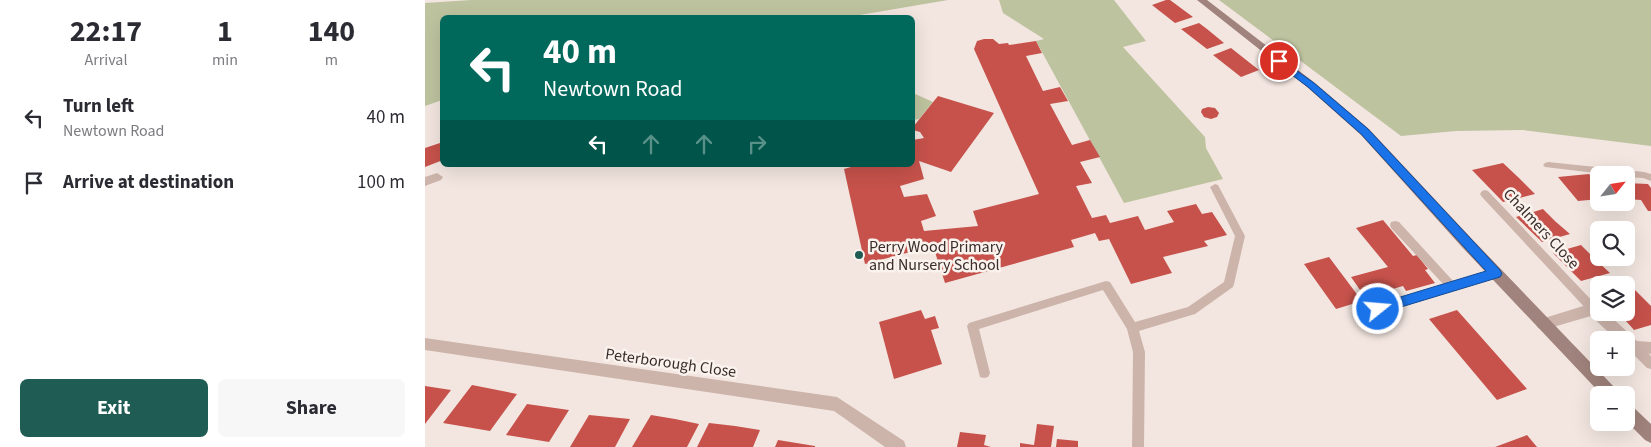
<!DOCTYPE html>
<html lang="en">
<head>
<meta charset="utf-8">
<style>
  :root { --surface:#fff; --page:#f7f7f7; --text:#2b2b33; --muted:#7c7c81; --accent:#1f5c54 }
  body { margin:0; font-family:"Source Sans 3",sans-serif; background:var(--page); color:var(--text); height:100vh; display:flex; flex-direction:column; font-size:19px; white-space:nowrap }
  * { box-sizing:border-box; margin:0 }
  p { font-size:16px; color:var(--muted) }
  .icon { flex:none; width:28px; height:28px; fill:none; stroke:currentColor; stroke-width:2; stroke-linecap:round; stroke-linejoin:round }
  .map { position:relative; flex:1; overflow:hidden }
  .panel { display:flex; flex-direction:column; background:var(--surface); width:425px }
  .panel>* { flex:none }
  .top-card { position:absolute; left:15px; top:15px; width:475px; height:152px; border-radius:8px; box-shadow:0 5px 20px #0002; background:#00695c; color:#fff; overflow:hidden }
  .needle { width:32px; rotate:60deg }
  .controls { position:absolute; left:1165px; top:166px; display:grid; gap:10px }
  .controls a { display:grid; place-items:center; width:45px; height:45px; border-radius:8px; background:var(--surface); box-shadow:0 5px 20px #0002; font-size:25px }
  .pin { position:absolute; display:grid; place-items:center; width:42px; height:42px; color:#fff; margin:-21px; border:2px solid #fff; border-radius:50%; box-shadow:0 1px 5px #0007 }
  .me { position:absolute; width:55px; margin:-28px; rotate:73deg; stroke-linejoin:round; filter:drop-shadow(0 0 4px #0008) }
  .turn { display:flex; align-items:center; gap:18px; height:105px; padding:0 20px; font-size:22px }
  .turn .icon { width:65px; height:65px; stroke-width:2.5 }
  .turn b { display:block; font-size:35px; line-height:42px }
  .lanes { display:flex; align-items:center; height:48px; padding:0 20px; background:#0003; justify-content:center; gap:25px; direction:ltr }
  .lanes .off { opacity:.35 }
  .eta { display:flex; justify-content:space-evenly; align-items:center; height:85px; text-align:center }
  .eta b { font-size:30px; font-weight:700; line-height:35px }
  .action { display:flex; gap:10px; margin-top:auto; padding:10px 20px }
  .action a { flex:1; height:58px; border-radius:8px; background:var(--accent); color:#fff; font-size:20px; font-weight:700; line-height:58px; text-align:center }
  .action a+a { background:var(--page); color:var(--text) }
  ul { padding:0; list-style:none }
  li { display:flex; align-items:center; gap:15px; height:65px; padding:0 20px }
  li div { flex:1 }
  li b { display:block; font-size:19px }
  li em { font-style:normal }
  main { display:flex; flex:1; min-height:0 }
  .map>svg:first-child { display:block }
  .green { fill:#bec39f }
  .building { fill:#c6524b }
  .lines { fill:none; stroke-linecap:round; stroke-linejoin:round }
  .service { fill:#ccb4ab; fill-rule:evenodd }
  .minor { fill:#ccb4ab; fill-rule:evenodd }
  .secondary { fill:#a0837c; fill-rule:evenodd }
  .route { fill:#1a73e8; stroke:#114b97 }
  .poi-dot { fill:#1f5c54; stroke:#faf2ed; stroke-width:2 }
  .labels { text-anchor:middle; stroke-width:5; stroke-linejoin:round; paint-order:stroke }
  .street-label { font-size:16px; fill:#3a2c2a; stroke:#faf2ed }
  .poi-label { font-size:16px; fill:#3a2c2a; stroke:#faf2ed; text-anchor:start }
</style>
</head>
<body>
<main>
<section class="panel">
<div class="eta">
<div><b>22:17</b><p>Arrival</p></div>
<div><b>1</b><p>min</p></div>
<div><b>140</b><p>m</p></div>
</div>
<ul>
<li><svg class="icon" aria-label="left" viewBox="0 0 24 24"><path d="M17 20v-9H6M10 6l-5 5 5 5"/></svg><div><b>Turn left</b><p>Newtown Road</p></div><em>40 m</em></li>
<li><svg class="icon" aria-label="arrive" viewBox="0 0 24 24"><path d="M6 21V4h12l-3 4 3 4H6"/></svg><div><b>Arrive at destination</b></div><em>100 m</em></li>
</ul>
<div class="action"><a>Exit</a><a>Share</a></div>
</section>
<div class="map">
<svg width="1226" height="447" viewBox="0 0 1226 447">
  <rect width="100%" height="100%" fill="#f3e6e0"/>
  <path class="green" d="M46,0H523L417,18H18L17,100L0,106V3Z
    M574,0H689L721,41L698,47L780,137L781,148L798,179L699,203L611,41L619,39L578,13Z
    M794,0H1226V146L1098,130L1031,131L976,136Z
    M488,93L508,102L494,119L488,120Z"/>
  <path class="building" d="M741,0H745L768,17L750,23L727,5Z
    M774,23L782,29L799,43L782,49L756,29Z
    M559,39H568L574,44L583,43L584,45L611,41L617,53L601,56L618,91L635,87L643,101L625,104L647,145L665,140L675,157L655,162L667,183L651,186L667,218L681,215L685,223L713,216L720,230L749,222L742,211L771,204L777,214L787,212L802,235L779,241L783,246L738,257L747,273L706,284L684,239L674,241L670,233L646,240L649,247L520,283L508,246L440,264L419,169L426,167V165H488V140L499,138L495,132L488,130V127L513,96L569,113L526,172L494,161L499,179L475,186L479,197L502,194L511,216L496,221L499,231L553,226L548,211L614,194L549,49L552,41Z
    M806,48L825,63L834,70L816,77L788,55Z
    M783,107L790,108L794,113L792,117L786,119L779,117L776,112L777,109Z
    M18,142V160L0,167V148Z
    M1078,163L1094,178L1110,194L1078,202L1047,170Z
    M1164,174L1174,185V199L1153,201L1133,177Z
    M1201,183L1223,184L1226,188V211H1223L1216,200L1201,199Z
    M1118,209L1131,222L1145,234L1117,242L1091,217Z
    M958,220L988,256L992,255L1003,269L1000,270L1010,283L981,291L978,286L940,297L926,277L963,267L931,228Z
    M1156,245L1170,259L1185,273L1156,281L1128,253Z
    M904,257L937,301L911,309L879,264Z
    M1206,286L1226,306V325L1209,330L1193,312H1201V288Z
    M496,310L500,319L510,316L514,328L506,330L517,364L469,379L454,322Z
    M1032,310L1102,389L1072,400L1004,319Z
    M47,385L92,394L65,431L18,423Z
    M0,386L26,390L0,424Z
    M102,404L144,410L124,442L81,435Z
    M164,415L205,419L190,447H145Z
    M226,415L250,419L274,424L262,447H207Z
    M284,423L310,426L335,430L328,447H272Z
    M612,424L629,426L626,447H595V443L609,445Z
    M535,432L561,435L559,445L566,447H532Z
    M1102,435L1112,447H1070Z
    M632,439L653,441V447H631Z
    M353,440L390,446V447H350Z"/>
  <g class="lines">
    <path class="service" d="M1123,162L1219,172L1226,174V181L1218,178L1201,177V175H1187L1120,167L1118,165L1120,163Z
      M790,184L793,185L820,236L809,284L808,287L770,314L714,331L720,352L719,447H707L708,352L702,329L678,290L554,329L565,373L563,377L559,378L555,377L542,326L544,323L681,281L685,282L710,322L763,307L799,282L810,236L785,187Z
      M1060,190L1063,191L1172,306L1174,309L1172,312L1168,314L1164,312L1057,197L1055,194L1057,191Z
      M970,221L974,222L1029,282L1071,270L1075,271L1076,274L1075,277L953,314L949,312L947,309L949,306L1019,285L966,228L965,225L966,222Z
      M1209,342L1213,343L1226,356V369L1222,368L1205,351L1203,347L1205,343Z"/>
    <path class="minor" d="M12,173L18,177L16,180L0,186V177Z
      M1168,303L1174,306V312H1181L1212,341L1226,342V354L1204,352L1201,349V340H1192L1166,316L1118,330L1113,328L1111,324L1113,320Z
      M0,338L412,397L479,441L481,447H460L409,411L0,350Z"/>
    <path class="secondary" d="M772,0H782L890,83L944,129L1047,239L1192,390L1195,395H1177L1037,247L936,135L882,87Z
      M1201,403L1206,405L1226,424V443L1220,440L1201,421Z"/>
  </g>
  <path class="route" d="M854,58L889,83L943,129L1075,270L1077,274L1075,277L953,314L949,313L947,309L949,305L1061,271L936,134L883,87L851,63L850,61Z"/>
  <circle class="poi-dot" cx="434" cy="255" r="5"/>
  <g class="labels">
    <g class="street-label">
      <text transform="translate(1117 228) rotate(47)" y="6">Chalmers Close</text>
      <text transform="translate(246 362) rotate(8)" y="6">Peterborough Close</text>
    </g>
    <g class="poi-label">
      <text x="444" y="252">Perry Wood Primary<tspan x="444" dy="18">and Nursery School</tspan></text>
    </g>
  </g>
</svg>
<div class="controls">
<a><svg class="needle" viewBox="-14 -14 28 28"><path d="M0-13l5 13h-10z" fill="#e53935"/><path d="M0 13l5-13h-10z" fill="#7c7c81"/></svg></a>
<a><svg class="icon" aria-label="search" viewBox="0 0 24 24"><circle cx="10" cy="10" r="6"/><path d="M15 15l6 6"/></svg></a>
<a><svg class="icon" aria-label="layers" viewBox="0 0 24 24"><path d="M12 4l9 5-9 5-9-5zM3 14l9 5 9-5"/></svg></a>
<a>+</a>
<a>−</a>
</div>
<div class="pin" style="left:854px;top:61px;background:#d93025"><svg class="icon" aria-label="arrive" viewBox="0 0 24 24"><path d="M6 21V4h12l-3 4 3 4H6"/></svg></div>
<svg class="me" style="left:953px;top:309px" viewBox="-20 -20 40 40"><circle r="17" fill="#1a73e8" stroke="#fff" stroke-width="3"/><path d="M0-11L8 9 0 5-8 9z" fill="#fff"/></svg>
<div class="top-card">
<div class="turn"><svg class="icon" aria-label="left" viewBox="0 0 24 24"><path d="M17 20v-9H6M10 6l-5 5 5 5"/></svg><div><b>40 m</b>Newtown Road</div></div>
<div class="lanes"><svg class="icon" aria-label="left" viewBox="0 0 24 24"><path d="M17 20v-9H6M10 6l-5 5 5 5"/></svg><svg class="icon off" aria-label="ahead" viewBox="0 0 24 24"><path d="M12 20V5M6 11l6-6 6 6"/></svg><svg class="icon off" aria-label="ahead" viewBox="0 0 24 24"><path d="M12 20V5M6 11l6-6 6 6"/></svg><svg class="icon off" aria-label="right" viewBox="0 0 24 24"><path d="M7 20v-9h11M14 6l5 5-5 5"/></svg></div>
</div>
</div>
</main>
</body>
</html>
